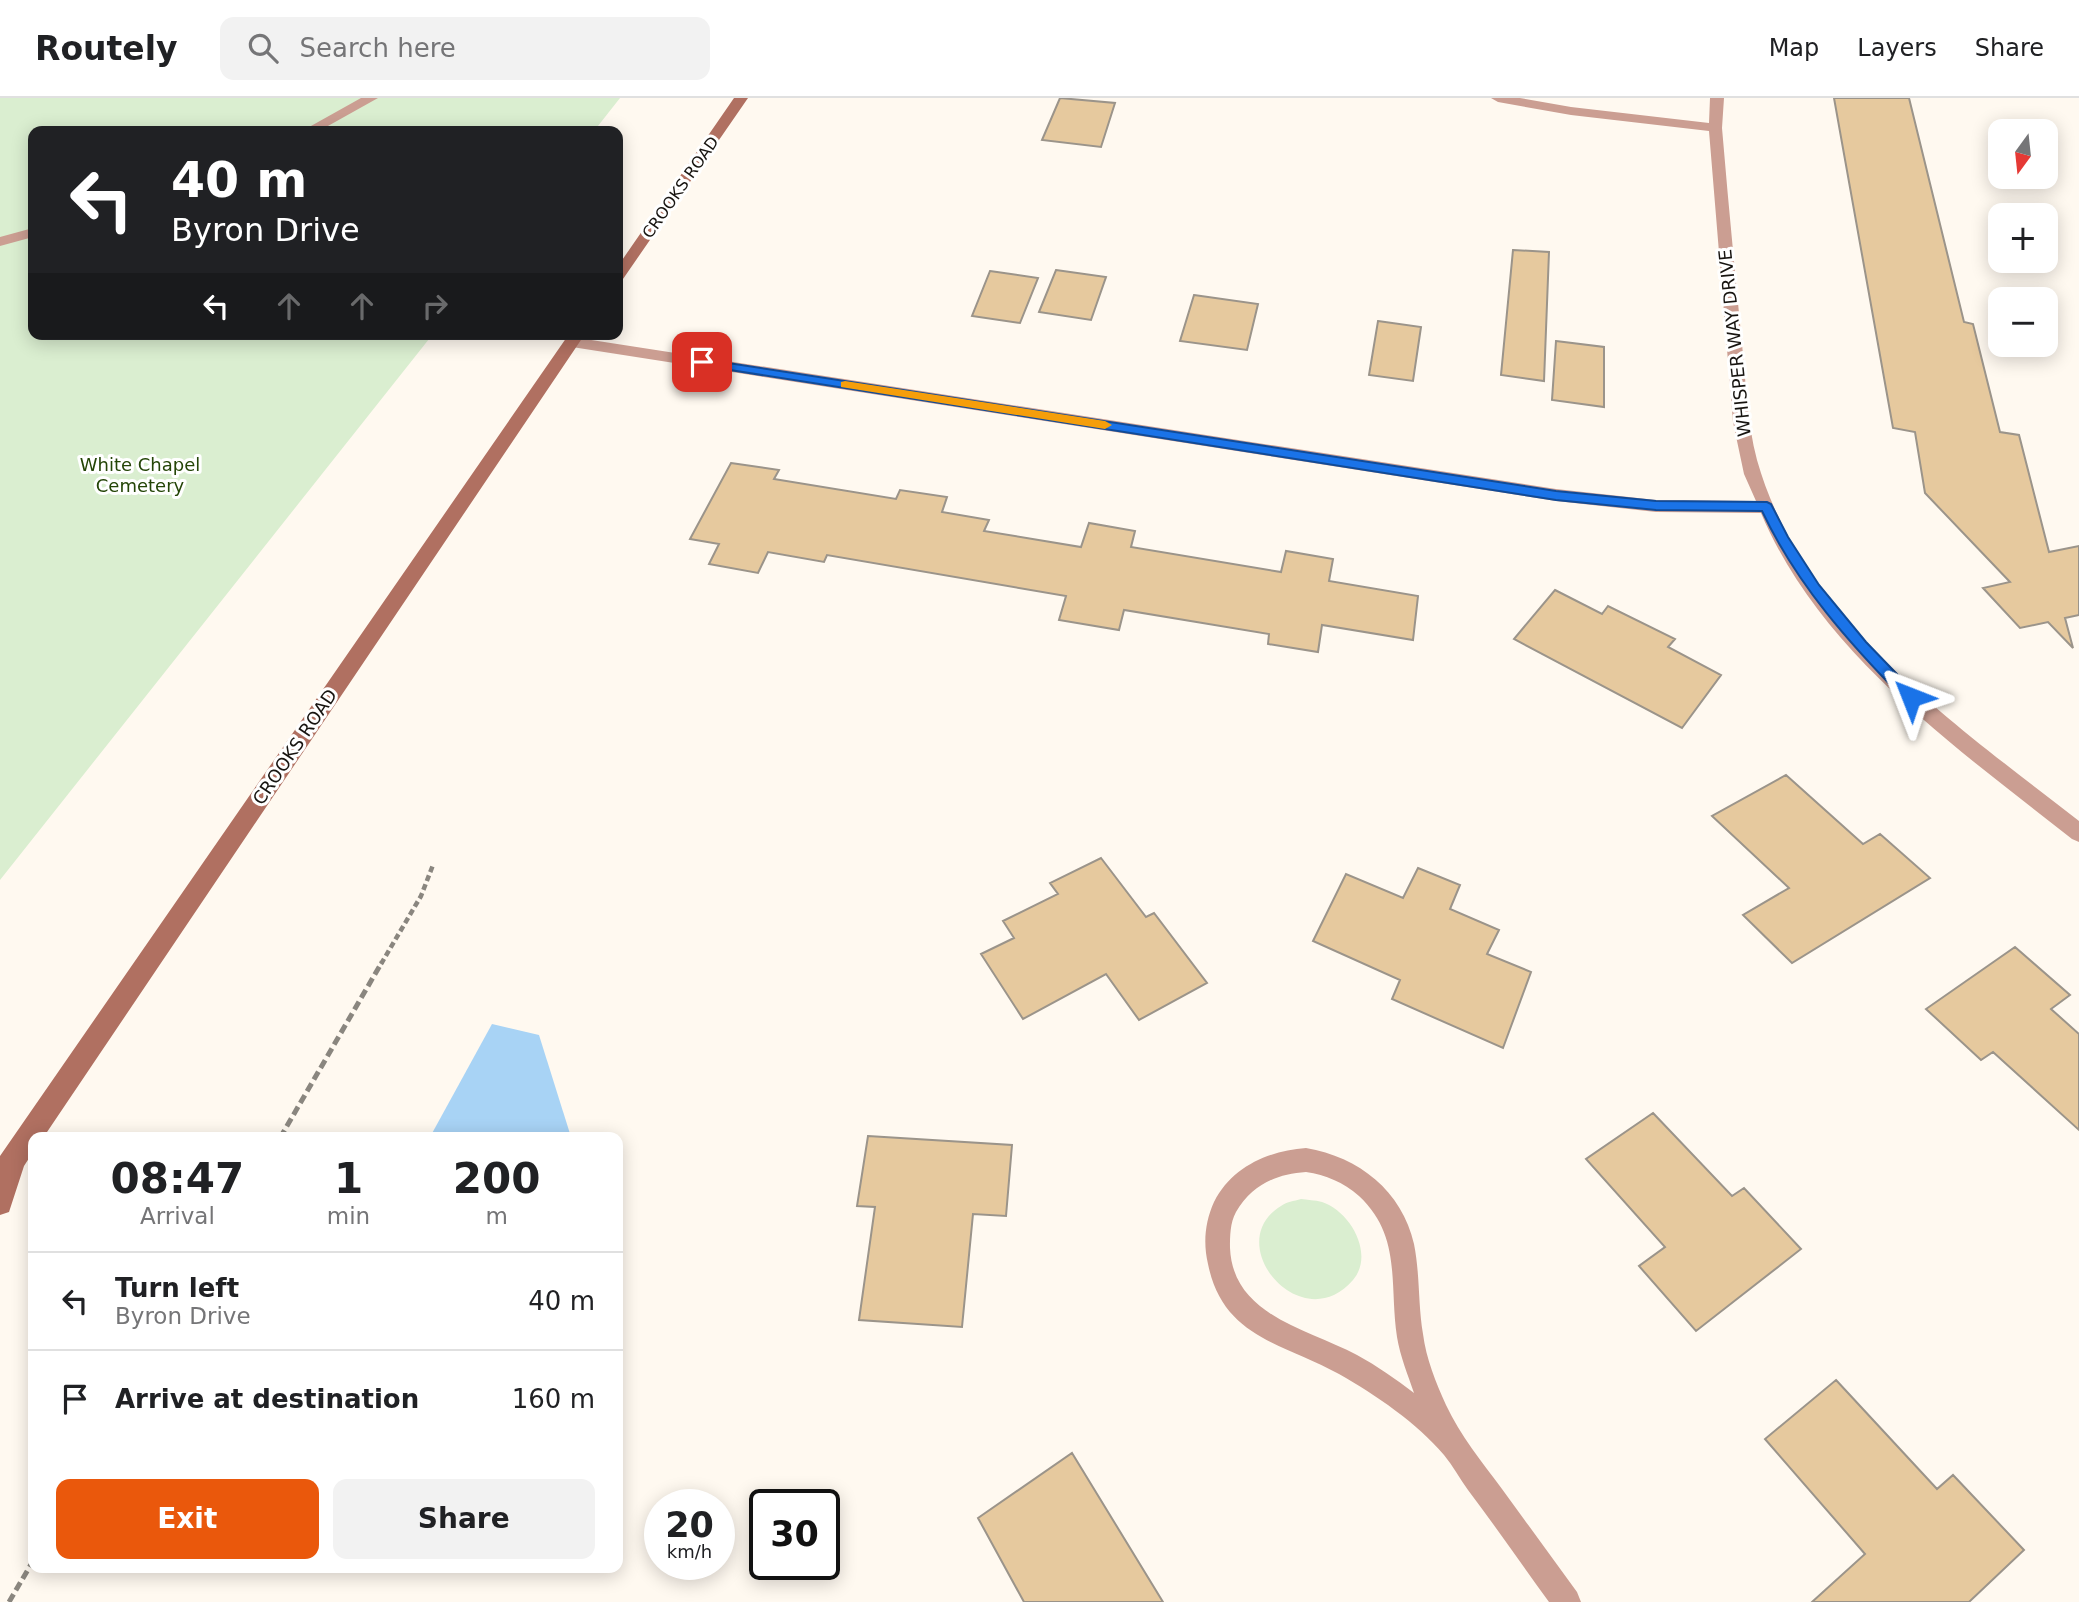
<!DOCTYPE html>
<html lang="en">
<head>
<meta charset="utf-8">
<style>
  :root { --surface:#fff; --page:#f2f2f2; --text:#202124; --muted:#757577; --line:#e0e0e0; --accent:#ea580c }
  body { margin:0; font-family:"DejaVu Sans",sans-serif; background:var(--page); color:var(--text); height:100vh; display:flex; flex-direction:column; font-size:26px; white-space:nowrap }
  * { box-sizing:border-box; margin:0 }
  p { font-size:23px; color:var(--muted) }
  .icon { flex:none; width:38px; height:38px; fill:none; stroke:currentColor; stroke-width:2; stroke-linecap:round; stroke-linejoin:round }
  .map { position:relative; flex:1; overflow:hidden }
  .sheet { position:absolute; left:28px; top:1034px; width:595px; height:441px; display:flex; flex-direction:column; background:var(--surface); border-radius:14px; box-shadow:0 4px 18px #0003 }
  .sheet>* { flex:none }
  .top-card { position:absolute; left:28px; top:28px; width:595px; height:214px; border-radius:14px; box-shadow:0 4px 18px #0003; background:#202124; color:#fff; overflow:hidden }
  .needle { width:46px; rotate:195deg }
  .buttons { position:absolute; left:1988px; top:21px; display:grid; gap:14px }
  .buttons a { display:grid; place-items:center; width:70px; height:70px; border-radius:14px; background:var(--surface); box-shadow:0 4px 18px #0003; font-size:35px }
  .speed { position:absolute; left:644px; top:1391px; display:flex; gap:14px; font-size:35px; font-weight:700; text-align:center }
  .speed>* { display:grid; place-content:center; width:91px; height:91px; border-radius:50%; background:var(--surface); box-shadow:0 4px 18px #0003; line-height:1 }
  .speed small { font-size:18px; font-weight:400 }
  .speed .limit { border:4px solid #111; border-radius:10px; background:#fff; color:#111 }
  .pin { position:absolute; display:grid; place-items:center; width:60px; height:60px; color:#fff; margin:-30px; border-radius:14px; box-shadow:0 4px 10px #0006 }
  .me { position:absolute; width:77px; margin:-38px; rotate:315deg; stroke-linejoin:round; filter:drop-shadow(0 0 5px #0008) }
  .turn { display:flex; align-items:center; gap:24px; height:147px; padding:0 28px; font-size:32px }
  .turn .icon { width:91px; height:91px; stroke-width:2.5 }
  .turn b { display:block; font-size:49px; line-height:60px }
  .lanes { display:flex; align-items:center; height:66px; padding:0 28px; background:#0003; justify-content:center; gap:35px; direction:ltr }
  .lanes .off { opacity:.35 }
  .eta { display:flex; justify-content:space-evenly; align-items:center; height:119px; text-align:center }
  .eta b { font-size:42px; font-weight:800; line-height:49px }
  .action { display:flex; gap:14px; margin-top:auto; padding:14px 28px }
  .action a { flex:1; height:80px; border-radius:14px; background:var(--accent); color:#fff; font-size:28px; font-weight:800; line-height:80px; text-align:center }
  .action a+a { background:var(--page); color:var(--text) }
  ul { padding:0; list-style:none }
  li { display:flex; align-items:center; gap:21px; height:98px; padding:0 28px; border-top:2px solid var(--line) }
  li div { flex:1 }
  li b { display:block; font-size:26px }
  li em { font-style:normal }
  header { display:flex; align-items:center; gap:42px; box-sizing:border-box; height:98px; padding:0 35px; background:var(--surface); border-bottom:2px solid var(--line) }
  header strong { font-size:33px }
  nav { display:flex; gap:38px; margin-inline-start:auto; font-size:24px }
  .search { width:490px; height:63px; background:var(--page); display:flex; align-items:center; gap:18px; box-sizing:border-box; padding:0 24px; border-radius:14px; color:var(--muted); font-size:26px }
  .map>svg:first-child { display:block }
  .green { fill:#daeed0 }
  .water { fill:#a8d3f5 }
  .building { fill:#e6c99e; stroke:#9b948a; stroke-width:2 }
  .lines { fill:none; stroke-linecap:round; stroke-linejoin:round }
  .path-far1 { stroke:#8a867f; stroke-width:4.5; stroke-dasharray:6 3.5; stroke-linecap:butt }
  .path { stroke:#8a867f; stroke-width:5; stroke-dasharray:9 4.5; stroke-linecap:butt }
  .lane { fill:#cb9e92; fill-rule:evenodd }
  .street { fill:#cb9e92; fill-rule:evenodd }
  .secondary { fill:#b07061; fill-rule:evenodd }
  .route { fill:#1a73e8; stroke:#114b97; stroke-width:2 }
  .slow { fill:#f59e0b }
  .labels { text-anchor:middle; stroke-width:6; stroke-linejoin:round; paint-order:stroke }
  .far-street-label { font-size:16px; fill:#171410; stroke:#fff }
  .street-label { font-size:18px; fill:#171410; stroke:#fff }
  .park-label { font-size:18px; fill:#244507; stroke:#fff }
</style>
</head>
<body>
<header>
<strong>Routely</strong>
<div class="search"><svg class="icon" aria-label="search" viewBox="0 0 24 24"><circle cx="10" cy="10" r="6"/><path d="M15 15l6 6"/></svg>Search here</div>
<nav><a>Map</a><a>Layers</a><a>Share</a></nav>
</header>
<div class="map">
<svg width="2079" height="1504" viewBox="0 0 2079 1504">
  <rect width="100%" height="100%" fill="#fff9f0"/>
  <path class="green" d="M0,0H620L594,33H33V236H433L0,782Z
    M1301,1101C1307,1102 1315,1102 1322,1104C1350,1113 1375,1156 1353,1182C1301,1242 1220,1145 1281,1108C1286,1104 1294,1103 1301,1101Z"/>
  <path class="water" d="M492,926L539,937L571,1039H430Z"/>
  <path class="building" d="M1060,0L1115,5L1101,49L1042,42Z
    M1834,0H1909L1964,224L1973,226L2000,334L2019,337L2049,454L2079,448V517L2065,520L2073,550L2048,524L2020,530L1983,490L2010,484L1925,395L1915,334L1893,330Z
    M1513,152L1549,154L1544,283L1501,277Z
    M1056,172L1106,179L1091,222L1039,214Z
    M990,173L1038,180L1020,225L972,218Z
    M1194,197L1258,206L1247,252L1180,243Z
    M1378,223L1421,229L1413,283L1369,277Z
    M1556,243L1604,249V309L1552,302Z
    M731,365L779,372L774,381L896,401L900,392L947,399L942,414L989,422L984,433L1081,449L1089,425L1135,433L1131,449L1281,474L1286,453L1333,461L1329,483L1418,498L1413,542L1322,527L1318,554L1268,546L1269,536L1124,512L1119,532L1059,522L1066,498L827,457L824,464L768,454L758,475L709,466L719,446L690,441Z
    M1555,492L1602,516L1608,508L1675,541L1668,549L1721,577L1682,630L1514,541Z
    M1786,677L1863,746L1880,736L1930,780L1792,865L1743,817L1789,790L1712,718Z
    M1101,760L1146,819L1154,815L1207,885L1139,922L1106,876L1023,921L981,856L1014,840L1003,823L1058,796L1050,785Z
    M1418,770L1460,787L1450,811L1499,832L1487,856L1531,874L1503,950L1392,901L1400,882L1313,843L1346,776L1403,800Z
    M2015,849L2070,897L2051,911L2079,936V1032L1993,954L1981,962L1926,911Z
    M1653,1015L1732,1098L1744,1090L1801,1151L1696,1233L1639,1168L1665,1149L1586,1061Z
    M868,1038L1012,1047L1006,1118L973,1116L962,1229L859,1222L875,1109L857,1108Z
    M1836,1282L1937,1391L1953,1377L2024,1452L1969,1504H1812L1865,1456L1765,1341Z
    M1072,1355L1163,1504H1024L978,1420Z"/>
  <g class="lines">
    <path class="path-far1" d="M381,866L421,798L433,767"/>
    <path class="path" d="M280,1040L382,864
      M9,1504L33,1463"/>
    <path class="lane" d="M361,0H378L319,33H302Z
      M33,130V139L0,148V139Z"/>
    <path class="street" d="M1491,0H1520L1571,9L1709,25L1710,0H1724L1722,30C1728,102 1735,174 1742,246C1746,285 1747,324 1757,362C1802,522 1955,626 2079,723V744L2072,741C1957,650 1820,555 1761,415L1656,414L1556,403L572,249L564,244L572,239L1556,391L1656,402L1756,403L1744,376L1733,324L1709,33L1571,17L1498,4Z
      M1306,1050C1359,1059 1402,1093 1414,1146C1420,1176 1418,1206 1423,1236C1426,1260 1436,1285 1446,1307C1460,1337 1482,1364 1502,1391C1527,1425 1552,1460 1577,1494L1581,1504H1549C1522,1467 1496,1429 1468,1392C1460,1381 1453,1368 1444,1357C1417,1325 1376,1297 1339,1276C1283,1245 1223,1240 1208,1166C1203,1145 1205,1124 1214,1104C1232,1069 1268,1053 1306,1050ZM1306,1074C1326,1077 1343,1084 1359,1098C1402,1138 1389,1186 1397,1239C1400,1258 1408,1277 1414,1295C1396,1281 1377,1268 1357,1257C1308,1231 1233,1218 1230,1150C1230,1138 1230,1125 1236,1114C1252,1087 1276,1076 1306,1074Z"/>
    <path class="secondary" d="M734,0H748L623,181L618,182V168Z
      M569,236H585L43,1040H33V1054L24,1068L9,1114L0,1117V1058Z"/>
  </g>
  <path class="route" d="M702,261L1556,393L1656,403L1767,404L1771,406L1788,439L1819,487L1866,544L1919,599L1911,605L1906,603C1850,546 1797,487 1762,413L1656,412L1556,402L698,267V262Z"/>
  <path class="slow" d="M845,283L1105,323L1112,327L1105,331L841,289V284Z"/>
  <g class="labels">
    <g class="far-street-label">
      <text transform="translate(680 89) rotate(-55)" y="6">CROOKS ROAD</text>
    </g>
    <g class="street-label">
      <text transform="translate(1735 245) rotate(-96)" y="6">WHISPER WAY DRIVE</text>
      <text transform="translate(295 649) rotate(-56)" y="6">CROOKS ROAD</text>
    </g>
    <g class="park-label">
      <text x="140" y="373">White Chapel<tspan x="140" dy="21">Cemetery</tspan></text>
    </g>
  </g>
</svg>
<div class="buttons">
<a><svg class="needle" viewBox="-14 -14 28 28"><path d="M0-13l5 13h-10z" fill="#e53935"/><path d="M0 13l5-13h-10z" fill="#757577"/></svg></a>
<a>+</a>
<a>−</a>
</div>
<div class="speed"><div>20<small>km/h</small></div><div class="limit">30</div></div>
<div class="pin" style="left:702px;top:264px;background:#d93025"><svg class="icon" aria-label="arrive" viewBox="0 0 24 24"><path d="M6 21V4h12l-3 4 3 4H6"/></svg></div>
<svg class="me" style="left:1911px;top:599px" viewBox="-20 -20 40 40"><path d="M0-17L14 15 0 8-14 15z" fill="#1a73e8" stroke="#fff" stroke-width="4"/></svg>
<div class="top-card">
<div class="turn"><svg class="icon" aria-label="left" viewBox="0 0 24 24"><path d="M17 20v-9H6M10 6l-5 5 5 5"/></svg><div><b>40 m</b>Byron Drive</div></div>
<div class="lanes"><svg class="icon" aria-label="left" viewBox="0 0 24 24"><path d="M17 20v-9H6M10 6l-5 5 5 5"/></svg><svg class="icon off" aria-label="ahead" viewBox="0 0 24 24"><path d="M12 20V5M6 11l6-6 6 6"/></svg><svg class="icon off" aria-label="ahead" viewBox="0 0 24 24"><path d="M12 20V5M6 11l6-6 6 6"/></svg><svg class="icon off" aria-label="right" viewBox="0 0 24 24"><path d="M7 20v-9h11M14 6l5 5-5 5"/></svg></div>
</div>
<section class="sheet">
<div class="eta">
<div><b>08:47</b><p>Arrival</p></div>
<div><b>1</b><p>min</p></div>
<div><b>200</b><p>m</p></div>
</div>
<ul>
<li><svg class="icon" aria-label="left" viewBox="0 0 24 24"><path d="M17 20v-9H6M10 6l-5 5 5 5"/></svg><div><b>Turn left</b><p>Byron Drive</p></div><em>40 m</em></li>
<li><svg class="icon" aria-label="arrive" viewBox="0 0 24 24"><path d="M6 21V4h12l-3 4 3 4H6"/></svg><div><b>Arrive at destination</b></div><em>160 m</em></li>
</ul>
<div class="action"><a>Exit</a><a>Share</a></div>
</section>
</div>
</body>
</html>
